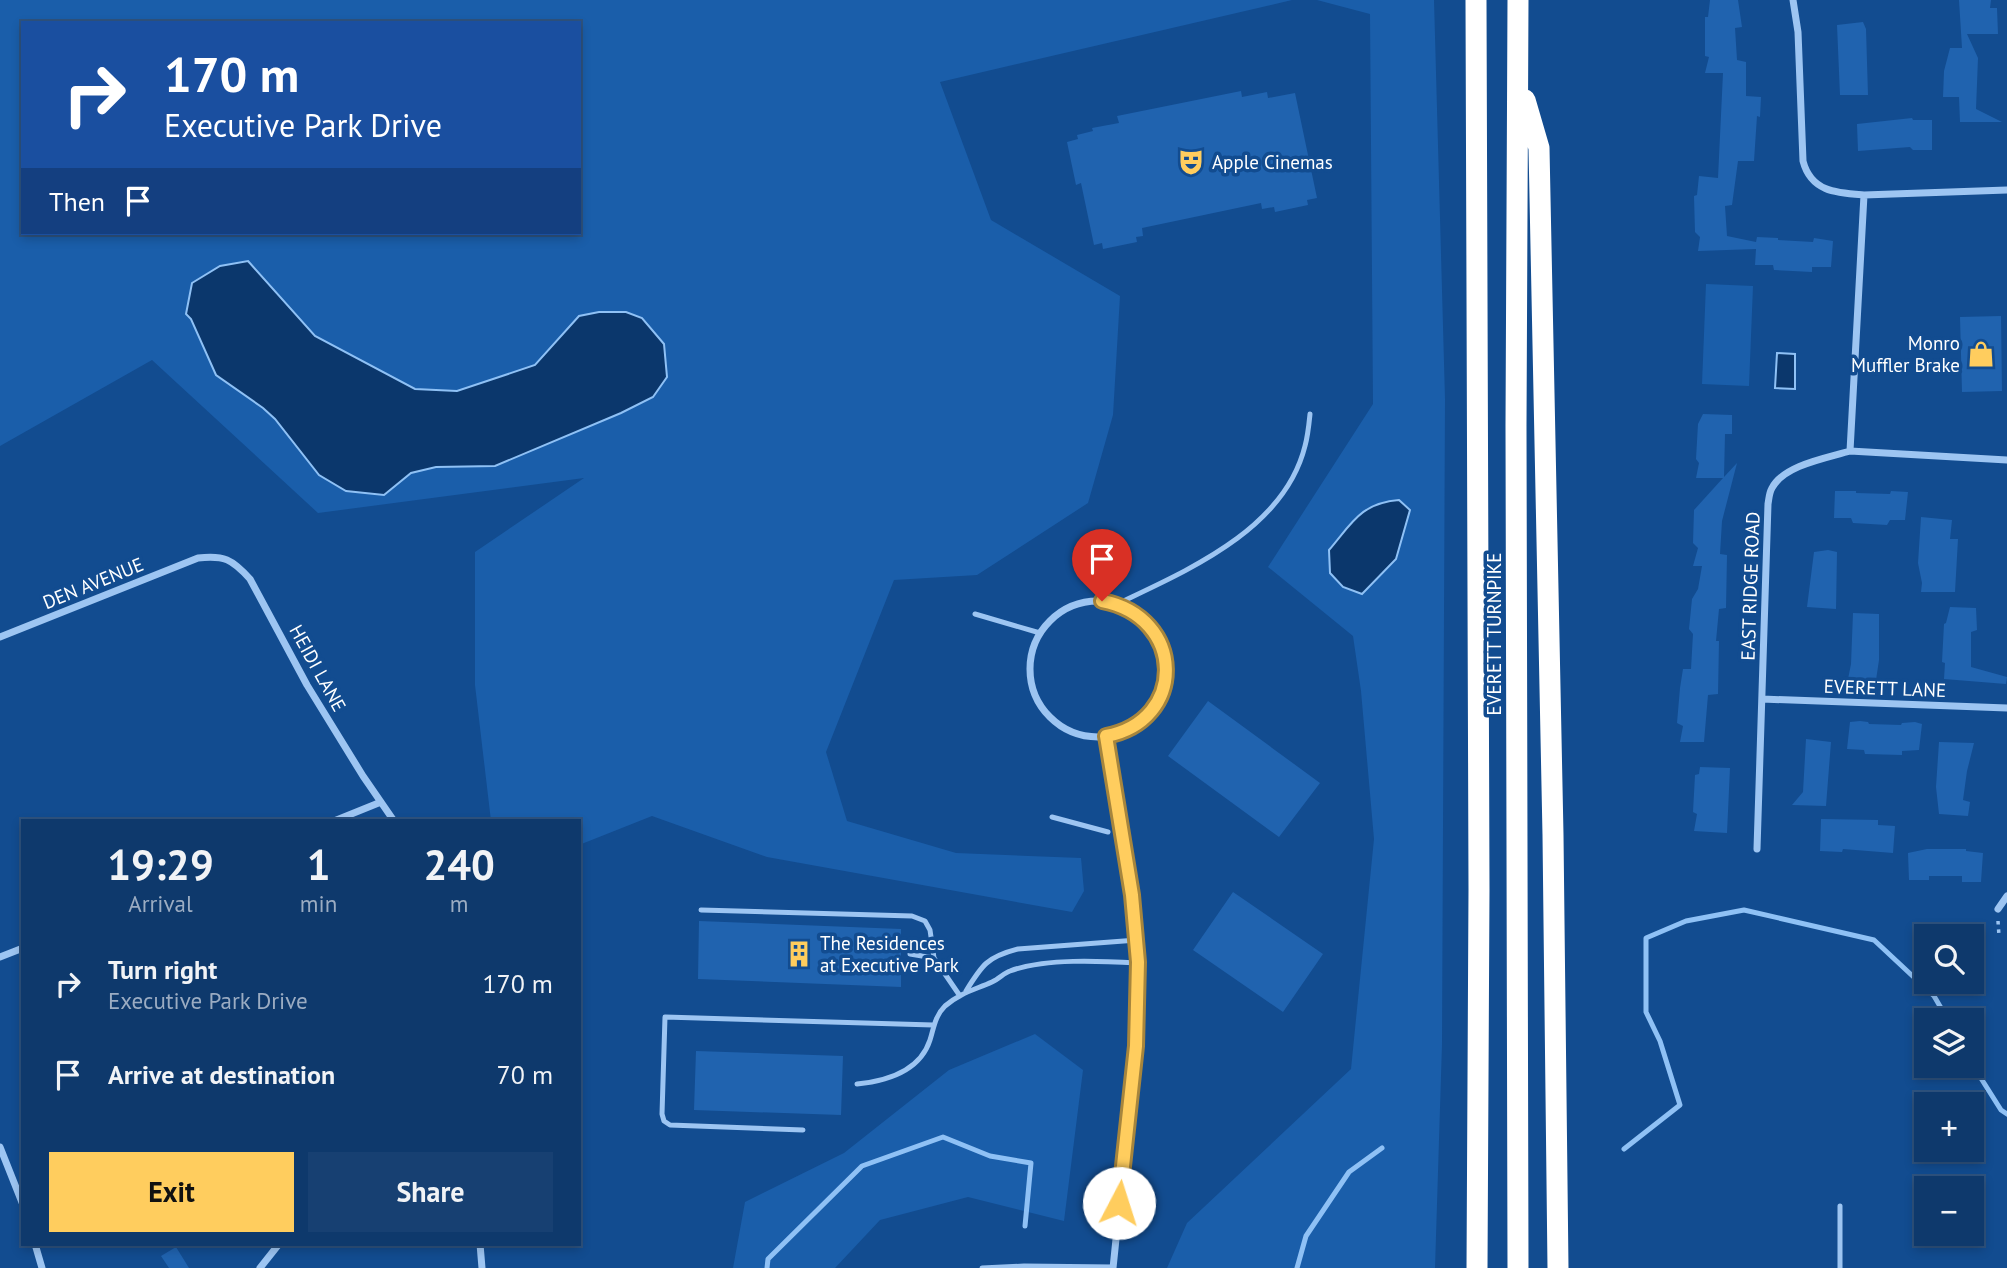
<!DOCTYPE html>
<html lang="en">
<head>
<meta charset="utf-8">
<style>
  :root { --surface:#0e396c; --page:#174072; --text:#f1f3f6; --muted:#9bacc2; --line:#2e537f; --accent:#ffcd5e }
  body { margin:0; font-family:"PT Sans",sans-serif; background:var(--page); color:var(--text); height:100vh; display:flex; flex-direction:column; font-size:26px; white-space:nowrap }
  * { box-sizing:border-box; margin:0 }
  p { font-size:23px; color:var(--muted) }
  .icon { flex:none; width:38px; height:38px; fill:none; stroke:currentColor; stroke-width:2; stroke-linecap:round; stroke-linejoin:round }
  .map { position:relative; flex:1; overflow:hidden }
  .panel { position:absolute; left:21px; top:819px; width:560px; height:427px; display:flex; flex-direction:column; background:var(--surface); border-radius:0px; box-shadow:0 4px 10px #0003,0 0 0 2px var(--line) }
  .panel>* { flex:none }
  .banner { position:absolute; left:21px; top:21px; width:560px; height:214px; border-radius:0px; box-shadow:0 4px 10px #0003,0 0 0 2px var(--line); background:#1a4fa0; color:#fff; overflow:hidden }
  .tools { position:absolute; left:1914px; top:924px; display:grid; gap:14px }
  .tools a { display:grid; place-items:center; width:70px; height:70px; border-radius:0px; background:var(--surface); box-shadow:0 4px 10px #0003,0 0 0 2px var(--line); font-size:35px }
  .pin { position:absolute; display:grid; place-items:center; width:60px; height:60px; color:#fff; margin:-72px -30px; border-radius:50% 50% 50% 0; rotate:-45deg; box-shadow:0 0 7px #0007 }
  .pin .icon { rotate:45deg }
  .me { position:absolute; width:77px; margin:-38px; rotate:5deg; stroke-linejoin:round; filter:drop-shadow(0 0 5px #0008) }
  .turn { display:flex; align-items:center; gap:24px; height:147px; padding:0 28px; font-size:32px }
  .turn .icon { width:91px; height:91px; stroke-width:2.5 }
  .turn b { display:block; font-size:49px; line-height:60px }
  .then { display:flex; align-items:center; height:66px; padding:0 28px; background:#0003; gap:14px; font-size:26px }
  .eta { display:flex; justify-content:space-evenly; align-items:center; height:119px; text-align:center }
  .eta b { font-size:42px; font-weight:700; line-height:49px }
  .cta { display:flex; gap:14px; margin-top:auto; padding:14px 28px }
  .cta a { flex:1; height:80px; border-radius:0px; background:var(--accent); color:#111; font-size:28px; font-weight:700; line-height:80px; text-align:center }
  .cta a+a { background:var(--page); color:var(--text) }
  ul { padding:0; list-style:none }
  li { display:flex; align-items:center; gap:21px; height:91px; padding:0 28px }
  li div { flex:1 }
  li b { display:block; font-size:26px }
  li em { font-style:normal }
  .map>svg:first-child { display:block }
  .green { fill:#1a5eaa; fill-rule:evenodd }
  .water { fill:#0b376c; stroke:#8fc1f5; stroke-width:2 }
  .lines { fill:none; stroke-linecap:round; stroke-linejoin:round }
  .stream { stroke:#8fc1f5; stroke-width:5 }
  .building { fill:#2063af }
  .path { stroke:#9dc5f2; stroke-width:3.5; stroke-dasharray:3.5 5; stroke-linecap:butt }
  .service { stroke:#9dc5f2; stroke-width:5 }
  .minor { stroke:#9dc5f2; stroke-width:7 }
  .motorway { stroke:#fff; stroke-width:21 }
  .route-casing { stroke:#a6853d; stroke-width:18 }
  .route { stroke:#ffcd5e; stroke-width:12 }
  .labels { text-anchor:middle; stroke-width:7; stroke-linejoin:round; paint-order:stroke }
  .poi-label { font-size:19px; fill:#fff; stroke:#124c90; text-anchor:start }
  .street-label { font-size:19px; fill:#fff; stroke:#124c90 }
</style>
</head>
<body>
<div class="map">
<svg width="2007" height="1268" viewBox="0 0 2007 1268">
  <rect width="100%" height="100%" fill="#124c90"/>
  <path class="green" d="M0,0H1292L940,82L991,220L1120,296L1113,415L1088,503L977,575L894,580L826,752L847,821L956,853L1081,858L1084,891L1072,912L767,857L652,816L579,845V821H491L475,685V552L584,478L318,513L152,360L0,446ZM23,23H579V233H23Z
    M1317,0H1434L1445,399L1442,1044L1435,1268H1167L1187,1223L1351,1069L1374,839L1361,691L1353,636L1268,567L1373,404L1370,14Z
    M1706,284L1753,286L1749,386L1702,384Z
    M1035,1034L1083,1070L1064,1221L968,1197L880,1220L835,1268H733L745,1202L844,1153L949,1070Z"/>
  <path class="water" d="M248,261L315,336L415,389L457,391L535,365L579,316L599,312H626L642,318L664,344L667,377L653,397L621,413L495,466L436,467L411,473L384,495L346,491L319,475L275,419L263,408L216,375L191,319L186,314L192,283L220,266Z
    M1777,353L1795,354V389L1775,388Z
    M1399,500L1410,510L1396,559L1362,594L1343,587L1330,573L1329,550C1352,523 1361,503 1399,500Z"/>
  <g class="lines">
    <path class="stream" d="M1972,1064L2001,1110L2007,1114
      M1624,1149L1680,1105L1660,1041L1646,1012V938L1686,921L1744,910L1874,940L1934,996L1948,1020
      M767,1268L768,1259L862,1166L943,1137L990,1156L1031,1163L1025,1226
      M1297,1268L1306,1236L1349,1172L1382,1148"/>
  </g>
  <path class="building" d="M1710,0H1738L1742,27L1735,28L1737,60L1746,62V96L1761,97L1760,117L1757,116L1754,161H1738L1732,205L1725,206L1727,236L1756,242L1757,237L1778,238V240L1813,242L1814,238L1833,241L1831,267H1812V272L1774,270L1773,265H1755L1756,249L1698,251L1700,237L1695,232L1694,196L1697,195L1699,176L1718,178L1723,73H1705L1709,57L1705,56V17H1708Z
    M1959,0H1991L1990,8H1997L1998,34H1967L1978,58L1976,109L2002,122H1960L1959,97H1943L1944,71L1950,48H1962Z
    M1863,22L1866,29L1868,95H1840L1837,25Z
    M1241,91L1242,97L1267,92L1268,98L1295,93L1317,198L1307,200L1308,205L1275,212L1274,207L1262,209L1261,203L1142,228L1143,236L1136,237L1137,242L1103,249L1102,243L1094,245L1081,183L1076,185L1067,142L1078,139L1077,135L1093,131L1092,128L1119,123L1117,116Z
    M1912,118L1913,120H1932V150H1913L1910,147L1858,151L1857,124Z
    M2001,316L2002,391L1962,392L1960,317Z
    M1703,414L1732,415V434H1725L1724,477L1737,463L1722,521L1720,554L1727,555L1726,608L1719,609L1716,641H1719L1718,694L1708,695L1704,742H1680L1683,726L1677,723L1680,688L1683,669H1691L1693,634L1689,629L1692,599L1698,589L1702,566H1693L1698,548L1693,543L1694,510L1723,478H1696L1699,463L1696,459L1698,424Z
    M1835,491H1856V493L1890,494L1891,491L1908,492L1905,520H1890L1887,525L1853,523L1851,518H1834Z
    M1921,517L1952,520L1950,539H1958L1955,592H1921L1922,583L1918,563Z
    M1828,550L1837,552L1836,609L1807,607L1814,552Z
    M1950,607L1976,608L1977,630L1971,632V667L2007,677L2006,684L1944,679L1945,663L1942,662L1944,624L1946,623Z
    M1853,613L1879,614V660L1876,680L1848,679L1851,664Z
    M1208,701L1320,783L1279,837L1168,756Z
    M1860,721L1868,722L1869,724L1901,725L1902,723L1915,722L1922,724L1919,750L1902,751V755L1865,754L1864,750L1847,749L1850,722Z
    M1806,739L1831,742L1826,806L1792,805L1803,792Z
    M1939,742L1974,743L1967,771L1963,800L1970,802L1968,816L1939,814L1936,787Z
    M1700,767L1730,768L1727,833L1694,831L1697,814L1693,812L1695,775L1699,774Z
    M1821,819L1878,820V825L1895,826L1893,853L1843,849L1842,852L1820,851Z
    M1927,849H1966V851L1983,853L1981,882H1962V876H1929V880H1909L1908,853Z
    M1233,892L1323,954L1283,1012L1193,950Z
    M699,921L901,929V987L698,979Z
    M696,1051L843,1056L841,1115L694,1110Z
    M176,1247L189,1268H169L161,1256Z"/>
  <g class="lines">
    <path class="path" d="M1998,921L1999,936"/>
    <path class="service" d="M1117,604C1188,570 1284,530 1305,446C1308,435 1309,424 1310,414
      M975,614L1040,633
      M1052,817L1108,832
      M701,910L912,916L925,921L930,930L934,958
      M910,954L934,958L960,996
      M966,991C982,965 987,957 1018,949L1137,940
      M857,1084C887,1081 920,1071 930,1040C934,1027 935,1016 945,1006C960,993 974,990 992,982C999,979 1004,973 1010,971C1045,958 1101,961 1138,963
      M803,1130L670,1125L664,1121L662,1114L665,1017L933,1025
      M1840,1206V1268
      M982,1268L1024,1266L1113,1267"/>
    <path class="minor" d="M1864,195L2007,190
      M1850,451L2007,460
      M1030 669a68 68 0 1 1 136 0a68 68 0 1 1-136 0Z
      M0,637L198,558C224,555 232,559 250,579L307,685L363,776L394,821
      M1762,699L2007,708
      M1106,736L1132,895L1138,963L1136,1046L1113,1268
      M334,821L381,802
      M1757,849L1768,504C1769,499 1769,493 1772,488C1784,465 1827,458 1850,451L1864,195C1837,193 1811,192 1803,161L1798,32L1793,0
      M1998,909L2007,896
      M0,957L23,948
      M0,1147L23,1205
      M35,1244L42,1268
      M480,1244L482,1268
      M260,1268L279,1244"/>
    <path class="motorway" d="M1476,0L1479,889L1477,1268
      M1525,100L1539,148L1553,835L1558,1268
      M1518,1268L1516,426L1518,0"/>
  </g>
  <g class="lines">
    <g class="route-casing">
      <path id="route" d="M1102,601C1186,617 1187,721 1106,736L1132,895L1138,962L1136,1046L1119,1203"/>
    </g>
    <use href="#route" class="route"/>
  </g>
  <defs>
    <g id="theatre-bare" transform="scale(2.1)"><path d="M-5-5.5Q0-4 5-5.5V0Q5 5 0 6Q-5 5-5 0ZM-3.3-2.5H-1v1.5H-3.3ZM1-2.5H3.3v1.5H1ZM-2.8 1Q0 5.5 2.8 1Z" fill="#ffcd5e" stroke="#124c90" stroke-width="2.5" paint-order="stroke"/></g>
    <g id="shop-bare" transform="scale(2.1)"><path d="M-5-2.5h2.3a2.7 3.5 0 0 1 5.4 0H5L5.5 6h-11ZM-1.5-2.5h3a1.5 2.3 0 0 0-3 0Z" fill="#ffcd5e" stroke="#124c90" stroke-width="2.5" paint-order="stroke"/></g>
    <g id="building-bare" transform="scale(2.1)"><path d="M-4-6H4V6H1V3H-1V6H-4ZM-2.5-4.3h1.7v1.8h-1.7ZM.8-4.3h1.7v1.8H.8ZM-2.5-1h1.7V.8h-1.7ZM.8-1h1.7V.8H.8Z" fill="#ffcd5e" stroke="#124c90" stroke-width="2.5" paint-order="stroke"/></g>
  </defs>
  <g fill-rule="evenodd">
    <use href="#theatre-bare" x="1191" y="162"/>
    <use href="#shop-bare" x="1981" y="354"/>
    <use href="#building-bare" x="799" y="954"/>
  </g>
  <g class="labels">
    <g class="poi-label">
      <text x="1212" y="169">Apple Cinemas</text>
      <text x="1960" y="350" text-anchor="end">Monro<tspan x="1960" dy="22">Muffler Brake</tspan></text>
      <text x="820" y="950">The Residences<tspan x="820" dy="22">at Executive Park</tspan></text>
    </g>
    <g class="street-label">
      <text transform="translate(93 583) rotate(-22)" y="7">DEN AVENUE</text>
      <text transform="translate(1750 586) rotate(-88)" y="7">EAST RIDGE ROAD</text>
      <text transform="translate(1494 634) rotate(-90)" y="7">EVERETT TURNPIKE</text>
      <text transform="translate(318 668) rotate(61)" y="7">HEIDI LANE</text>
      <text transform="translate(1885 688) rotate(2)" y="7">EVERETT LANE</text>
    </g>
  </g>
</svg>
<div class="tools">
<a><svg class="icon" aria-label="search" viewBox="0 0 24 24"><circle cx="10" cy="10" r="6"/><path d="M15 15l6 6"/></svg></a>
<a><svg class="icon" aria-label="layers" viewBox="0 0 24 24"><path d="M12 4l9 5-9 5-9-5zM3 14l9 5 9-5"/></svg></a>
<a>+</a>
<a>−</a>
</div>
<div class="pin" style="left:1102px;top:601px;background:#d93025"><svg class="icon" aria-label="arrive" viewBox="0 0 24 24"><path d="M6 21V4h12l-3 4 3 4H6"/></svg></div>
<svg class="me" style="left:1119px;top:1203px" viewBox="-20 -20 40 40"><circle r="19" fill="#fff"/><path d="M0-13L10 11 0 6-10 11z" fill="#ffcd5e"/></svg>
<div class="banner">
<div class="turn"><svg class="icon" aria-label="right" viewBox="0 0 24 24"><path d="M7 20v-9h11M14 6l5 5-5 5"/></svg><div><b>170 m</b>Executive Park Drive</div></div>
<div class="then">Then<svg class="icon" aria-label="arrive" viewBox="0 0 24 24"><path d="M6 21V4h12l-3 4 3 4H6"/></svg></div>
</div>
<section class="panel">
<div class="eta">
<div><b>19:29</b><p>Arrival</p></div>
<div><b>1</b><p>min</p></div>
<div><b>240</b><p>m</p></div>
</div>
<ul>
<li><svg class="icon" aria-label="right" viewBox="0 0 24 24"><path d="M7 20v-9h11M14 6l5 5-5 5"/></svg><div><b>Turn right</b><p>Executive Park Drive</p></div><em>170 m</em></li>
<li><svg class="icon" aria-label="arrive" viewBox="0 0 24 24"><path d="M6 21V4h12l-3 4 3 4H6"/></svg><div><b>Arrive at destination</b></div><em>70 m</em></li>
</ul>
<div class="cta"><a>Exit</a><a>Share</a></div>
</section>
</div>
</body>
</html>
